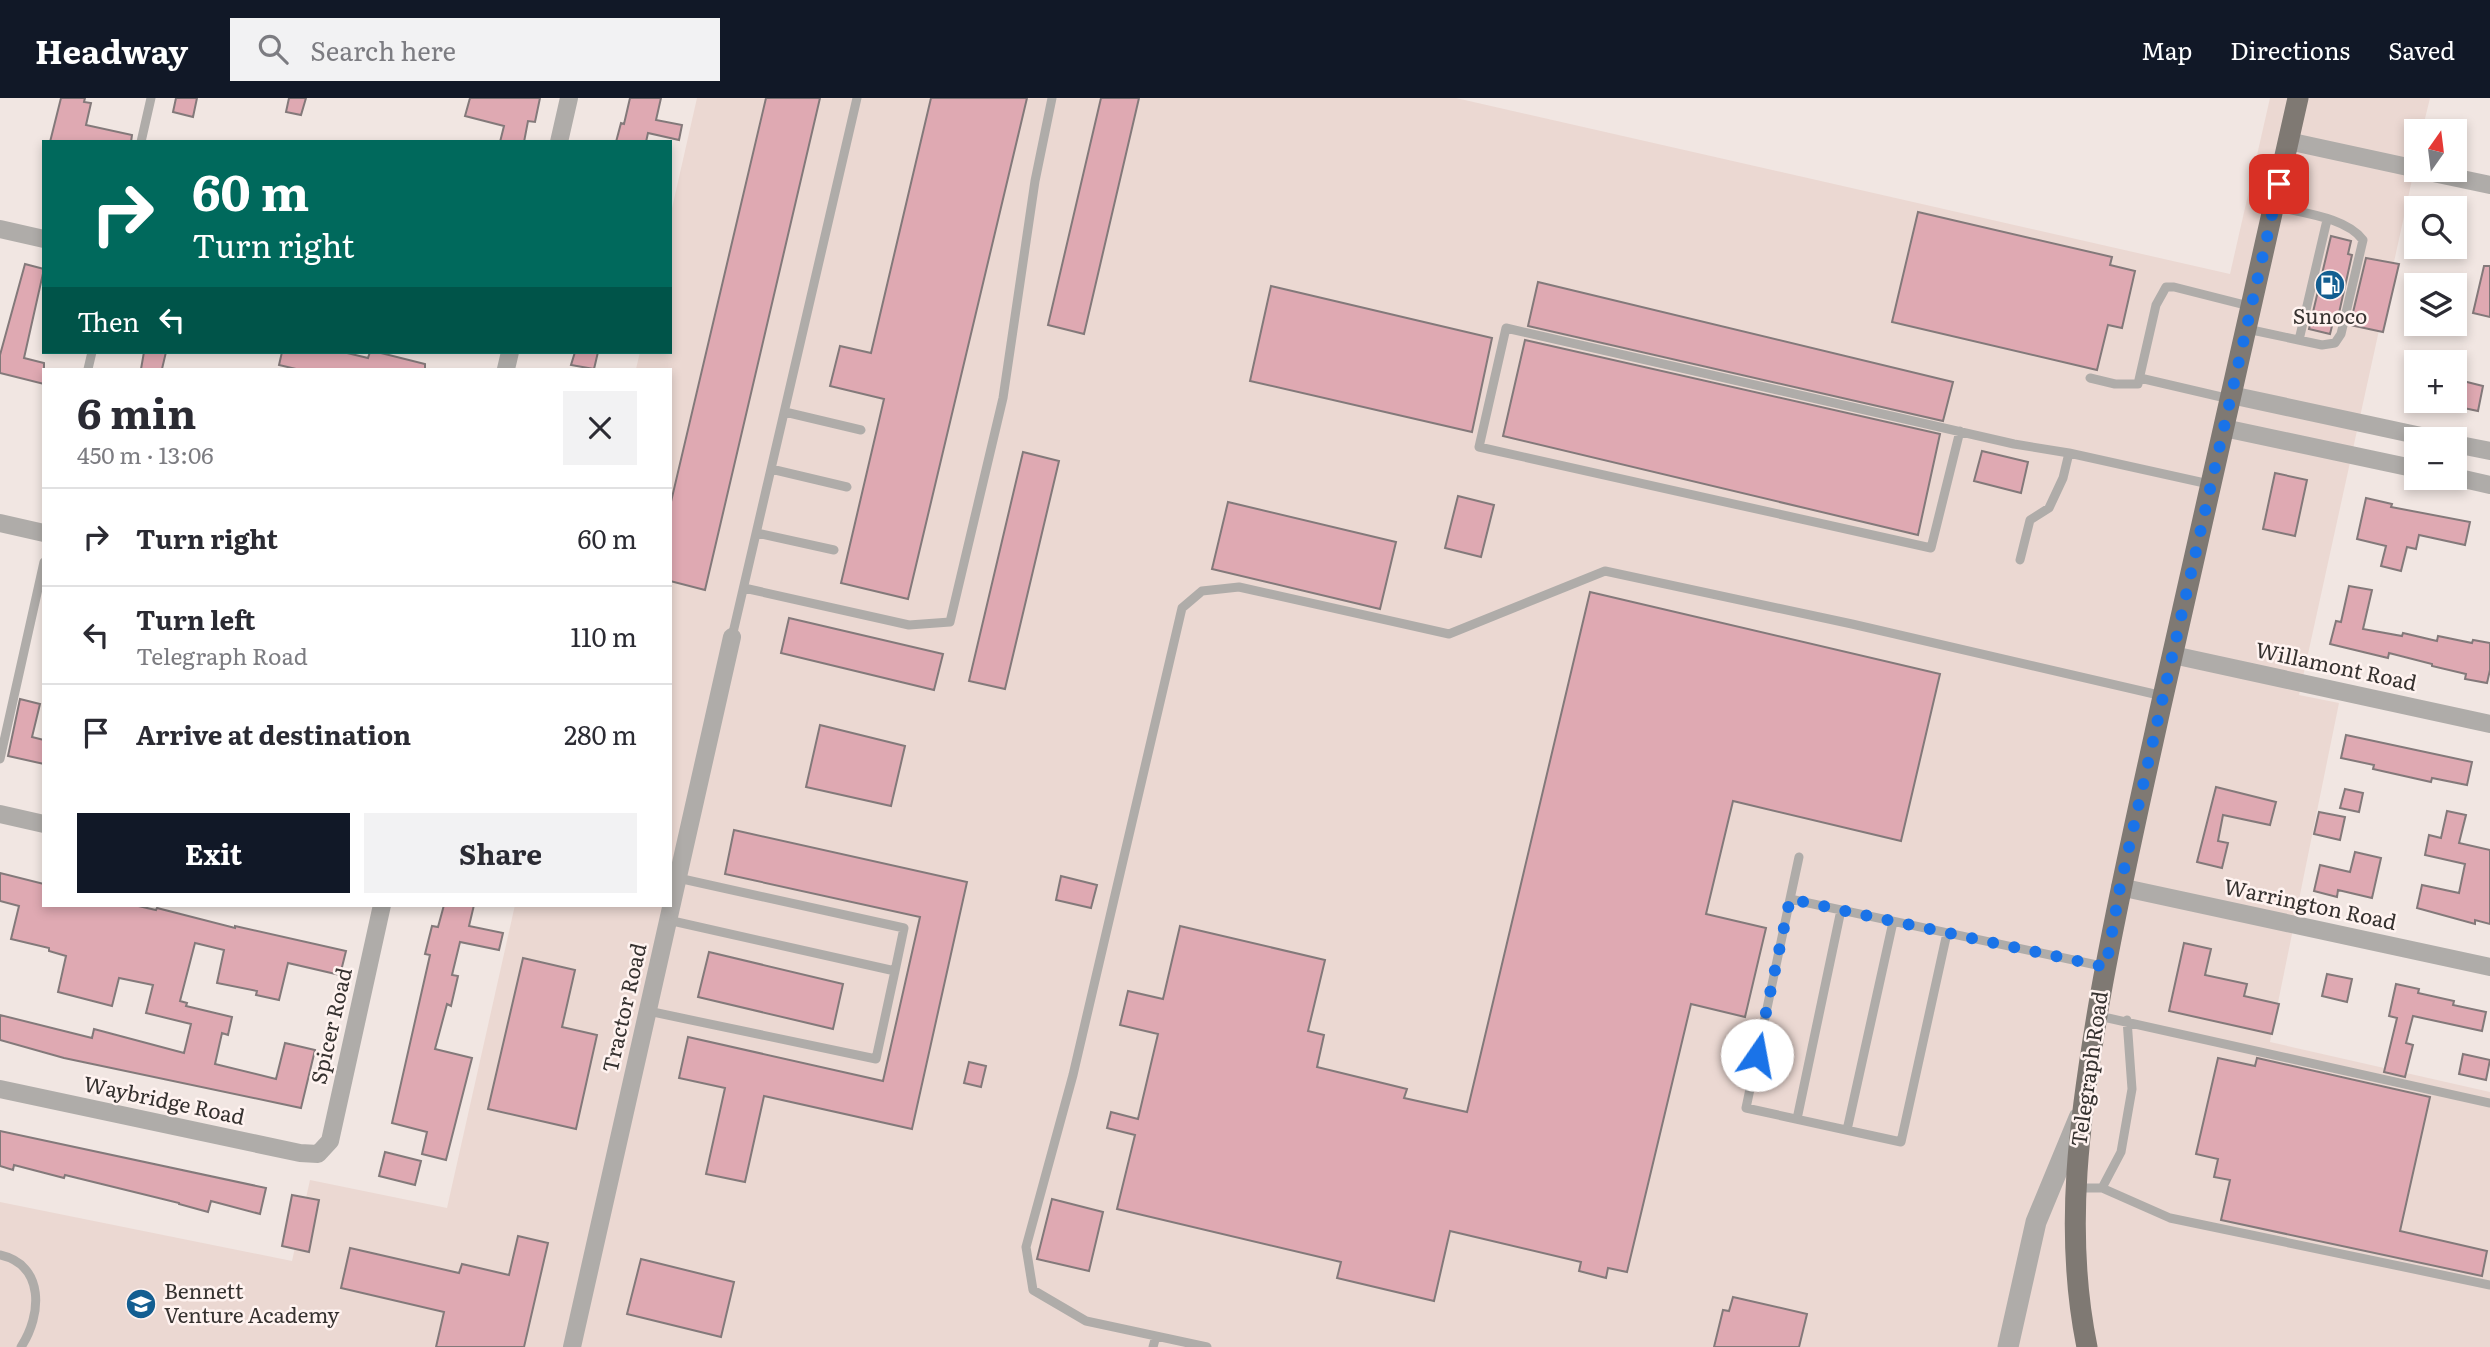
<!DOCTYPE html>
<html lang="en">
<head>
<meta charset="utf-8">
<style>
  :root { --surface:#fff; --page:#f2f2f3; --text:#2b2b33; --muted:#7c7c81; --line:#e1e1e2; --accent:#111827 }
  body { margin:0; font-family:Literata,serif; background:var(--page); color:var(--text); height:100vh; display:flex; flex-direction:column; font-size:26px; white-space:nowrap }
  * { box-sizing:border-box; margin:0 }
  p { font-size:23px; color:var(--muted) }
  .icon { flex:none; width:38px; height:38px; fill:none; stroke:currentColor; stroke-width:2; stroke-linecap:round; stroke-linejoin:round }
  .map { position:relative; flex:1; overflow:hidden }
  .details { position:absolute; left:42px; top:270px; width:630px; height:539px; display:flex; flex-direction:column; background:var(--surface); border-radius:0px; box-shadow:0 4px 10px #0003 }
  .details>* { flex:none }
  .hud { position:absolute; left:42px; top:42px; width:630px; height:214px; border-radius:0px; box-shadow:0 4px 10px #0003; background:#00695c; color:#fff; overflow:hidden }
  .needle { width:46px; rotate:14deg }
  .buttons { position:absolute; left:2404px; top:21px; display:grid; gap:14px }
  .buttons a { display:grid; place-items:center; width:63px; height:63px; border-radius:0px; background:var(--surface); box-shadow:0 4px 10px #0003; font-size:35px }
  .pin { position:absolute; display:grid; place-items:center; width:60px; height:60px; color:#fff; margin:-30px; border-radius:14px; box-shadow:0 4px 10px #0006 }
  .me { position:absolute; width:77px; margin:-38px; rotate:12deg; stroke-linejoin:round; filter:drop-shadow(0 0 5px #0008) }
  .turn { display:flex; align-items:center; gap:24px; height:147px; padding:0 35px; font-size:32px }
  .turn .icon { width:91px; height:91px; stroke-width:2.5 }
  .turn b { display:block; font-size:49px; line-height:60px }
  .then { display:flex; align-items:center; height:66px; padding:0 35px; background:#0003; gap:14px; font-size:26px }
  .round { display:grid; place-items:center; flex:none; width:74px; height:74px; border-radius:0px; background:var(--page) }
  .overview { display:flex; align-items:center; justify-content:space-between; height:119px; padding:0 35px }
  h1 { font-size:42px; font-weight:700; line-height:52px }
  .action { display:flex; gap:14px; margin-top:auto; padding:14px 35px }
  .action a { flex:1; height:80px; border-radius:0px; background:var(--accent); color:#fff; font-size:28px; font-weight:700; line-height:80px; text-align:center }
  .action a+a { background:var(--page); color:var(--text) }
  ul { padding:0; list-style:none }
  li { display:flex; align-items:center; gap:21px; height:98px; padding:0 35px; border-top:2px solid var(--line) }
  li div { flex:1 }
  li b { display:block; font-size:26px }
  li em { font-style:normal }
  header { display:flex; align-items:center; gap:42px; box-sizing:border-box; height:98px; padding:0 35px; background:var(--accent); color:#fff }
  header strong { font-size:33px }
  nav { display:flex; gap:38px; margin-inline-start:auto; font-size:24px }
  .search { width:490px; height:63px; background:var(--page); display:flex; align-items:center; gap:18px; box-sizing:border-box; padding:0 24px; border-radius:0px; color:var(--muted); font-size:26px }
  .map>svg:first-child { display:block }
  .built { fill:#ebd8d2 }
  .building { fill:#dfa9b2; stroke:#83797a; stroke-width:2 }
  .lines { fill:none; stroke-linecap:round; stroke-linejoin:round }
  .service { stroke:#afaca9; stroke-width:9 }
  .minor { stroke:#afaca9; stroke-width:18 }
  .tertiary { stroke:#afaca9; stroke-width:21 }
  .primary { stroke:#7f7973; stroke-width:21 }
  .route { stroke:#1a73e8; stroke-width:12; stroke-dasharray:0 21.6 }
  .labels { text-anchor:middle; stroke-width:5; stroke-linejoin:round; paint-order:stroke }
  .poi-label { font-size:21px; fill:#35312f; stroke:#fff3f0 }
  .street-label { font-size:21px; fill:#35312f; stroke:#fff3f0 }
</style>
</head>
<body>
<header>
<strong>Headway</strong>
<div class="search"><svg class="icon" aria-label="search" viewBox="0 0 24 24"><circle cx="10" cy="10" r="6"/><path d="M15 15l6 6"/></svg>Search here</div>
<nav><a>Map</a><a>Directions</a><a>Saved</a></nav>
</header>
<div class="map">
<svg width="2490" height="1249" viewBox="0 0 2490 1249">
  <rect width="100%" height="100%" fill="#f1e6e2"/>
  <path class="built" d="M697,0H1456L2230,176L2270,0H2430L2422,33H2417V59L2299,597L2339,605L2270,944L2490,994V1249H0V1104L292,1163L310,1082L447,1110L515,807H670V271H636L640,254H670V119Z"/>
  <path class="building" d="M61,0H85L84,4L91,5L86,27L132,37L131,44H50Z
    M176,0H197L193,19L173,14Z
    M289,0H306L301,17L286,14Z
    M470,0H540L535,24L528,23L524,44H500L504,28L465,18Z
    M630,0H661L656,22L682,27L679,42L648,35L646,44H616L621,25L624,26Z
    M766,0H820L705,492L670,483V408Z
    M931,0H1027L908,501L841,485L884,301L830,288L840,248L871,255Z
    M1101,0H1139L1084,236L1048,227Z
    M1918,114L2112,159L2110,167L2135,173L2122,230L2108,227L2097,272L1892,224Z
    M2331,138L2351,143L2348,156L2352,157L2337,224H2333L2330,236L2309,231Z
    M2366,160L2399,166L2383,234L2350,227Z
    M25,166L44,171L24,260L44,265V286L0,275V257Z
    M2484,168H2490V219L2473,215Z
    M1538,184L1953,284L1943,323L1528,228Z
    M1271,188L1492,240L1472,334L1250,283Z
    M1525,242L1940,336L1918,437L1503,338Z
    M144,254H166L162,271H141Z
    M282,254H343L368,260L370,254H377L425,266V271H296L279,267Z
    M575,254H598L594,271L571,267Z
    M2459,282L2483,288L2478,313L2454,308Z
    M1982,353L2028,364L2021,395L1974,383Z
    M1023,354L1059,363L1005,591L969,583Z
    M2275,375L2307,382L2295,438L2263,431Z
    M1458,398L1494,407L1481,459L1445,450Z
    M2366,400L2392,406L2391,409L2470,424L2465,447L2419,437L2416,451L2407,449L2401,473L2381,468L2386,448L2357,441Z
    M1228,404L1396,444L1380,511L1212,471Z
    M2349,488L2372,492L2363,531L2402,538L2403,535L2437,543L2438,538L2472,545L2473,542L2490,545V572L2487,585L2465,581L2466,576L2432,568V566L2389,555L2388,560L2330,546L2336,523L2341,524Z
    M1590,494L1940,576L1901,743L1733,703L1706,816L1766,830L1745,919L1691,906L1627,1174L1608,1170L1606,1180L1579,1173L1581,1164L1450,1133L1434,1203L1337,1180L1341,1164L1117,1111L1135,1037L1107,1030L1111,1014L1138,1021L1158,936L1120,927L1128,893L1163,901L1180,828L1325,862L1308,933L1324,937L1317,969L1407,991L1404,1000L1467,1014Z
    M789,520L943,556L934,592L781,555Z
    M20,601L40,606L32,639L44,642V666L8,658Z
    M820,627L905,648L891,708L806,689Z
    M2346,637L2472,664L2467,687L2432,680L2431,684L2373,671L2374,667L2341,660Z
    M2216,689L2276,704L2270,727L2223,717L2218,743L2228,745L2222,770L2197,764Z
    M2345,691L2363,695L2359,714L2340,710Z
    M2447,713L2466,717L2459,745L2490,752V826L2475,822V826L2417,810L2422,787L2459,795L2465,766L2425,757L2429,737L2441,740Z
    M2319,714L2345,719L2340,742L2314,736Z
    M734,732L967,784L912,1031L764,998L745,1084L706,1076L725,990L679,980L688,939L883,983L920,819L725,776Z
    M2355,754L2381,760L2372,800L2338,792L2337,799L2314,793L2320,767L2350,774Z
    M0,775L44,786V807H134L156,812L157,810L235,830V828L346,853L340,877L288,865L279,902L256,897L257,893L217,885L224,852L195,845L180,903L187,905L186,908L232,919L228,937L222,935L215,966L276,981L285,945L315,952L301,1010L64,960L0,942V917L92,940L94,931L184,955L191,926L146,915L153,887L119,880L112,908L58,894L66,858L49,853V850L11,841L19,808L0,803Z
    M1061,778L1097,787L1091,810L1056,802Z
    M444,807H474L469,828L503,835L499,852L460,844L452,877L458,878L451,908L447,906L435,951L472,960L446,1062L422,1056L427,1034L392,1025L430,857L425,856L432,828L438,829Z
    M2184,845L2211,851L2205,877L2247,886L2244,898L2279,906L2272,936L2169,913Z
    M709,854L843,886L833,931L698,899Z
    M523,860L575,872L562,929L597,937L576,1031L488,1011Z
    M2327,876L2352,881L2347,904L2322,898Z
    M2396,886L2419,891L2418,895L2454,903L2453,907L2486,914L2482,933L2413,918L2406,945L2413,947L2405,979L2384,974L2397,920L2389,918Z
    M2463,956L2490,962L2486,982L2459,976Z
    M2218,960L2255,968L2257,960L2430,999L2400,1133L2487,1153L2482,1178L2221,1122L2230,1082L2214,1079L2218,1061L2196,1056Z
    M969,964L986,968L981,989L964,985Z
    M0,1033L266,1090L260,1116L211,1103L208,1114L179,1106V1105L65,1077L64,1080L14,1067L13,1072L0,1068Z
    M385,1054L421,1063L415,1087L379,1078Z
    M292,1097L319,1102L309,1154L282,1148Z
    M1052,1101L1103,1114L1089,1173L1037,1161Z
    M518,1138L548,1145L524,1249H436L444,1214L341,1190L350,1150L459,1175L462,1166L509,1177Z
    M641,1161L734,1184L721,1239L627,1216Z
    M1733,1199L1807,1216L1799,1249H1714L1723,1212L1729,1213Z"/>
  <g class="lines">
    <path class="service" d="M141,44L151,0
      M2247,231L2322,247L2335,245L2341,236L2363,142C2346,119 2301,115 2274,108
      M2299,242L2327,122
      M88,271L92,254
      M2090,280L2115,286H2138L2156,207L2166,189H2174L2249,208
      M2140,280L2230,301
      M785,314L861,332
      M1960,333L1931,450L1479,349L1506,230L2014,346L2069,355
      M771,371L847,389
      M757,435L834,452
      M2020,462L2030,422L2049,410L2063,380L2069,355L2209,386
      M744,490L909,527L950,524L1003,300L1035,83L1052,0
      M732,539L857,0
      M0,661L44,464
      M1799,759L1790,801L2106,869
      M1790,801L1746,1010L1901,1044L1947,835
      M668,822L895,873L904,830L678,780
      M648,913L876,961L895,873
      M2099,918L2490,1005
      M1797,1021L1841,812
      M1847,1032L1893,824
      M2077,1090H2102L2121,1054L2132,991L2127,922
      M2102,1090L2170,1120L2490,1187
      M0,1157C45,1167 42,1217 21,1249
      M1153,1249L1156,1238
      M1207,1249L1086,1223L1033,1192L1026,1149L1073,977L1182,510L1202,493L1239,489L1449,536L1605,473L1852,526L2163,598"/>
    <path class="minor" d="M2288,43L2417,71
      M559,44L569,0
      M2419,72L2490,87
      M0,131L44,141
      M506,271L510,254
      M2231,297L2435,341
      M2224,330L2417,371
      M2455,346L2490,353
      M2455,379L2490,387
      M0,425L44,435
      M2173,557L2490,626
      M0,716L44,726
      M2120,789L2490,869
      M0,991L300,1055L318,1056L330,1043L382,807
      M572,1249L732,539"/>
    <path class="tertiary" d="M2008,1249L2036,1124L2079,1020"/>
    <path class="primary" d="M2087,1249C2063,1132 2080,1016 2100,900C2117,803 2139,708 2160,612C2206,408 2252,204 2298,0"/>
  </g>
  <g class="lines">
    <path class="route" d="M1757,957L1790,801L2106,869L2120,789L2279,86"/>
  </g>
  <defs>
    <g id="fuel-disc" transform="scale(1.575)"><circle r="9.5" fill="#135e91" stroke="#fff3f0"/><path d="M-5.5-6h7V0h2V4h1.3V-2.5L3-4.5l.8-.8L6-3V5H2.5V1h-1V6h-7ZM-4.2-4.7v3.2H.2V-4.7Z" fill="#fff"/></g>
    <g id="school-disc" transform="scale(1.575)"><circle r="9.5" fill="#135e91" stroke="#fff3f0"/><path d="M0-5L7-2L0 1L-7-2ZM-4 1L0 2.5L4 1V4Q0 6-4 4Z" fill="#fff"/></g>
  </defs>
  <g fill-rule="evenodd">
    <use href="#fuel-disc" x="2330" y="187"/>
    <use href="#school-disc" x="141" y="1206"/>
  </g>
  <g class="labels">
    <g class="poi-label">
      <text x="2330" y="226">Sunoco</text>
      <text x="164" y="1201" text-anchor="start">Bennett<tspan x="164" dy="24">Venture Academy</tspan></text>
    </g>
    <g class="street-label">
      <text transform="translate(2336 569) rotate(12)" y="7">Willamont Road</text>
      <text transform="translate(2310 807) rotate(12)" y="7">Warrington Road</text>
      <text transform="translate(625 910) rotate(-77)" y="7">Tractor Road</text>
      <text transform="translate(332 928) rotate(-77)" y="7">Spicer Road</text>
      <text transform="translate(2090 971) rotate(-82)" y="7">Telegraph Road</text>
      <text transform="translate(164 1003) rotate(12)" y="7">Waybridge Road</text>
    </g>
  </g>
</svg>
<div class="buttons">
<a><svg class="needle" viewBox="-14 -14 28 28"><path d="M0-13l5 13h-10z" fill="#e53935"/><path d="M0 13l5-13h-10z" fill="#7c7c81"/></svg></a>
<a><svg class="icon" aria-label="search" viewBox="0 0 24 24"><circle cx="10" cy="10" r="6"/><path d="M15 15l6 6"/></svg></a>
<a><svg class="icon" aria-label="layers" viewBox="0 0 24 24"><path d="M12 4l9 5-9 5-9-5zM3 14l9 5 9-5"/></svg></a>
<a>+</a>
<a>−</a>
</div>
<div class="pin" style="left:2279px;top:86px;background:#d93025"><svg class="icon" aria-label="arrive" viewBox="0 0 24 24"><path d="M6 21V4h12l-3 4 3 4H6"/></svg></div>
<svg class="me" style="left:1757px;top:957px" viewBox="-20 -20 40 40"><circle r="19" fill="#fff"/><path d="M0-13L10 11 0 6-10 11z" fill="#1a73e8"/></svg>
<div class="hud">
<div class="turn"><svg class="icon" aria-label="right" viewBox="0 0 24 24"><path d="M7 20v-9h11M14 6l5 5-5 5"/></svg><div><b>60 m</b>Turn right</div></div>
<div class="then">Then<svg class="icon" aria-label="left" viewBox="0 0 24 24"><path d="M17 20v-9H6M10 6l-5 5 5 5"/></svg></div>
</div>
<section class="details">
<div class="overview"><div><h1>6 min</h1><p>450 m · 13:06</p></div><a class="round"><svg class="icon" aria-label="close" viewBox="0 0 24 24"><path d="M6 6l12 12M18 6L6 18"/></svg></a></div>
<ul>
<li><svg class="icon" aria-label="right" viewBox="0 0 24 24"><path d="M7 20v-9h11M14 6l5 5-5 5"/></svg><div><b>Turn right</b></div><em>60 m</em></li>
<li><svg class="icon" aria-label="left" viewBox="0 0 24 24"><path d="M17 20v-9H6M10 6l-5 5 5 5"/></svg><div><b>Turn left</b><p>Telegraph Road</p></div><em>110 m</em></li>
<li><svg class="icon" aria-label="arrive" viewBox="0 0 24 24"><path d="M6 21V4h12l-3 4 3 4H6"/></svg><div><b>Arrive at destination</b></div><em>280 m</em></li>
</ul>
<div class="action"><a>Exit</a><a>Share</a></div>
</section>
</div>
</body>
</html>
